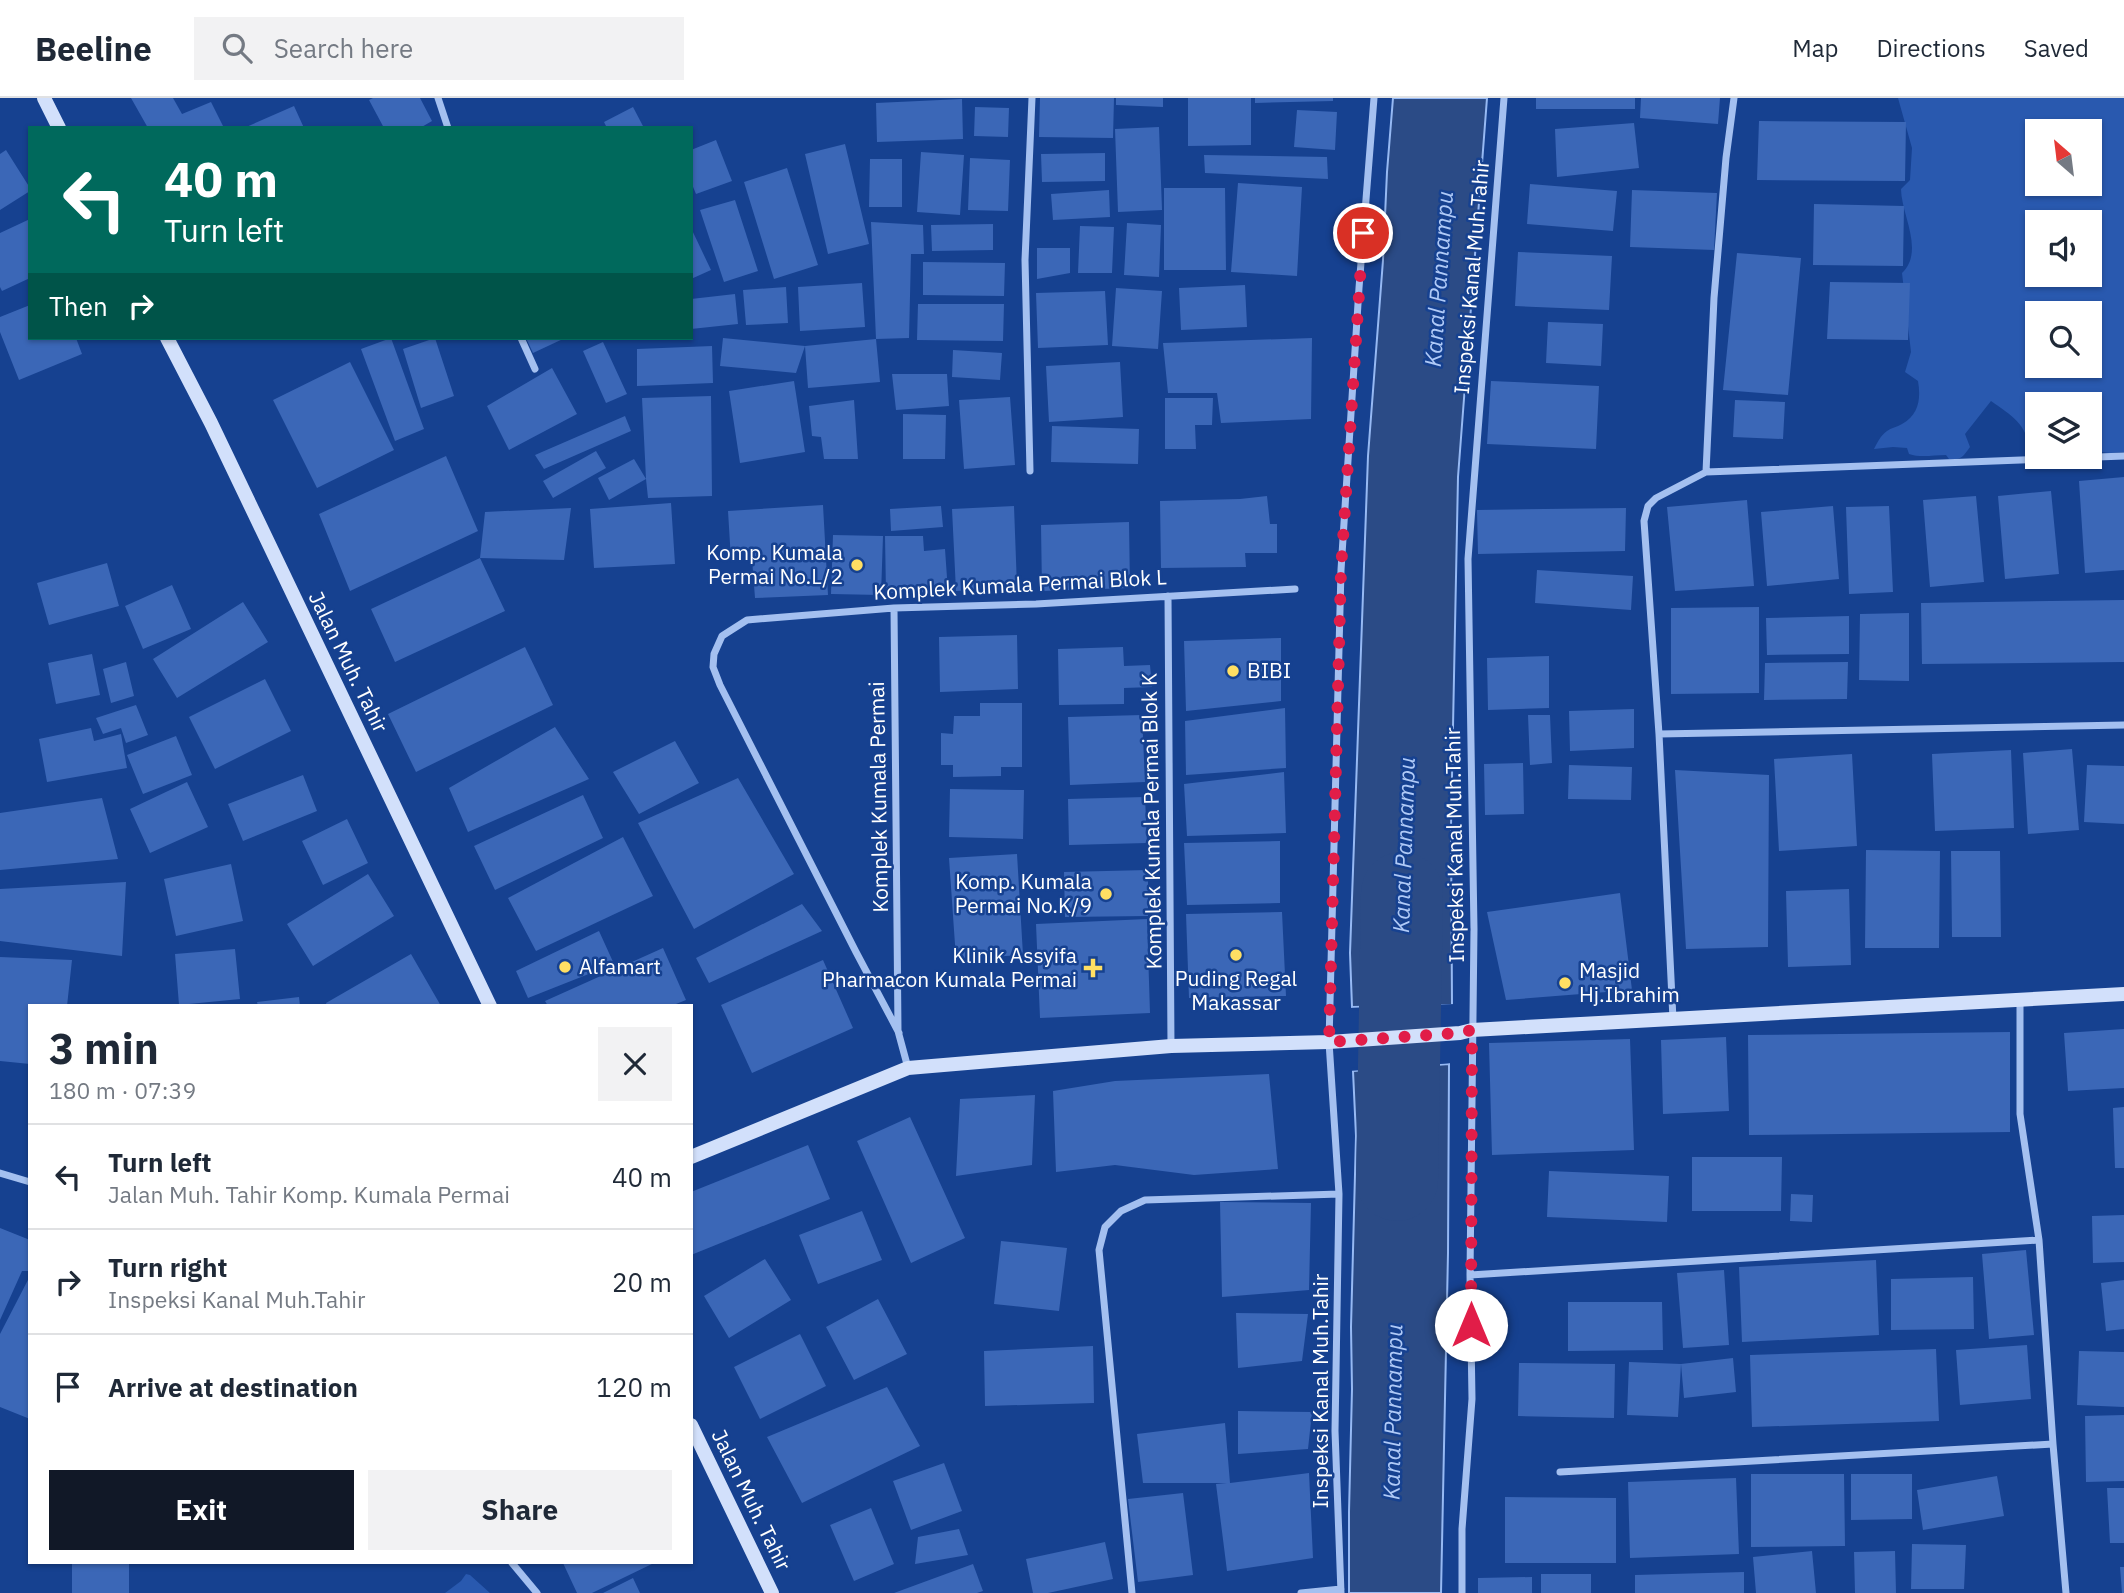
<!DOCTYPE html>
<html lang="en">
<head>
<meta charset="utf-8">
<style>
  :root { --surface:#fff; --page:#f2f2f3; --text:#1f2937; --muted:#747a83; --line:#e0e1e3; --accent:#111827 }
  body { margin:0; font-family:"IBM Plex Sans",sans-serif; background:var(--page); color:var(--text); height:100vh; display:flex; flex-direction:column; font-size:26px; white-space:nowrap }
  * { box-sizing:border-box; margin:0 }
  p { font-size:23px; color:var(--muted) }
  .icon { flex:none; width:38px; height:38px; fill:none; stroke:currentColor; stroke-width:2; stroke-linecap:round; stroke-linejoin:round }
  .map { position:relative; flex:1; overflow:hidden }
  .side { position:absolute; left:28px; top:906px; width:665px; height:560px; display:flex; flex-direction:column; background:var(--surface); border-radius:0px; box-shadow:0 2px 5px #0004 }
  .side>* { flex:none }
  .top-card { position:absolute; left:28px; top:28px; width:665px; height:214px; border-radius:0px; box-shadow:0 2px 5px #0004; background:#00695c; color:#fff; overflow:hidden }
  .needle { width:46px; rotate:332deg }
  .tools { position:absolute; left:2025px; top:21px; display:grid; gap:14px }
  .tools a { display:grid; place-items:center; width:77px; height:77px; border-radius:0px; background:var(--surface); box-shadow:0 2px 5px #0004; font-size:35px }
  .pin { position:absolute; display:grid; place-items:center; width:60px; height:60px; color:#fff; margin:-30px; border:4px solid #fff; border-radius:50%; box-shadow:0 2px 7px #0007 }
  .me { position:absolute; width:77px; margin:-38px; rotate:0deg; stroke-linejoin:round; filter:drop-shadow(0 0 5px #0008) }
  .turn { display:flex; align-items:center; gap:24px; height:147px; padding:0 21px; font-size:32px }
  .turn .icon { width:91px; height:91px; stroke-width:2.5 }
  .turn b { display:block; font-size:49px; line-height:60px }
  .then { display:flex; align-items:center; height:66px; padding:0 21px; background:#0003; gap:14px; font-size:26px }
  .round { display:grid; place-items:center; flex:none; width:74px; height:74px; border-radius:0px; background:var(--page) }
  .headline { display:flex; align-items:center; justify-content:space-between; height:119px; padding:0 21px }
  h1 { font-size:42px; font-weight:700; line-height:52px }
  .primary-button { display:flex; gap:14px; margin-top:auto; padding:14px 21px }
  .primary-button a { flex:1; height:80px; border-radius:0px; background:var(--accent); color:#fff; font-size:28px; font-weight:700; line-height:80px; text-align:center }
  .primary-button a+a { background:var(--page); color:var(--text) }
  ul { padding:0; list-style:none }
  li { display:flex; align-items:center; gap:21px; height:105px; padding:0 21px; border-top:2px solid var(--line) }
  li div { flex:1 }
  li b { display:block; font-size:26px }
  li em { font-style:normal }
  header { display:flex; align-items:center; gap:42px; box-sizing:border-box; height:98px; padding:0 35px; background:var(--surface); border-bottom:2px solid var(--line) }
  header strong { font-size:33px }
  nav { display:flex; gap:38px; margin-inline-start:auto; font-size:24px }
  .search { width:490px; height:63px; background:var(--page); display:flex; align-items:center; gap:18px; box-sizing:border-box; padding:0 24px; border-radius:0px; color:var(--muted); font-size:26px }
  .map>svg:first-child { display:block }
  .green { fill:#2959af; fill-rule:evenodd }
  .water { fill:#2b4b86; stroke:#96b9f3; stroke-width:2 }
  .pier { fill:#164190 }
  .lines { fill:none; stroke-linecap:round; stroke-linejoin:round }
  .river { stroke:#2b4b86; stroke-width:82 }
  .building { fill:#3b67b7 }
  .street { stroke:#a4c0f0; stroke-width:7 }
  .secondary { stroke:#d2e0fb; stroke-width:14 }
  .route { stroke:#e11d48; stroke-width:12; stroke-dasharray:0 21.6 }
  .poi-dot { fill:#ffdf63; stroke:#164190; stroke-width:2.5 }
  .labels { text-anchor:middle; stroke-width:5; stroke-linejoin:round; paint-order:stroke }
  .street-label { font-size:21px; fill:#fff; stroke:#164190 }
  .poi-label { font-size:21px; fill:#fff; stroke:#164190; text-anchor:end }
  .water-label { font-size:23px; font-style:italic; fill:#b0caf7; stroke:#164190 }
</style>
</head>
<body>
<header>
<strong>Beeline</strong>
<div class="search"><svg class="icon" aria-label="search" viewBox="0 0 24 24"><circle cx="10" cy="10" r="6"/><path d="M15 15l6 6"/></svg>Search here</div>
<nav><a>Map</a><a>Directions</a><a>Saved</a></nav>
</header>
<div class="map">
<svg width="2124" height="1495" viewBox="0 0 2124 1495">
  <rect width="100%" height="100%" fill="#164190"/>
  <path class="green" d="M1898,0H2124V354L2110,355L2090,353V306H2037V354L2030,352C2026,325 2012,318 1991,303L1965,336L1970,349C1963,359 1961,362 1949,361L1946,357C1933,357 1921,360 1909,356L1907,350L1893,349L1874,351C1877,345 1881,337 1887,333C1891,330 1897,329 1902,326C1919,317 1921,300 1918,283L1905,274L1911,254L1902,175C1925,153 1901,116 1901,91L1910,82L1912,50ZM2037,33H2090V86H2037ZM2037,124H2090V177H2037ZM2037,215H2090V268H2037Z
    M466,1476L470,1477L490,1495H445L461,1483Z"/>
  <path class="water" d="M1393,0H1487L1458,379L1451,729L1452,907L1352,909L1350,855L1368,358L1383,162L1387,74Z
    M1449,966L1448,1155L1441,1495H1349V1414L1352,1291L1351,1229L1356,1038L1353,973Z"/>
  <path class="pier" d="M1455,906L1452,910L1352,913L1349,910Z
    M1448,962L1452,965L1349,973L1352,970Z"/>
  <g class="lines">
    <path class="river" d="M1397,1082L1402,795"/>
  </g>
  <path class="building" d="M131,0H173L182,16L211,4L224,30H148Z
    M373,0H420L432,23L420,30H384L369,2Z
    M1040,0H1114L1113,40L1039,39Z
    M1116,0H1163V9L1116,7Z
    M1188,0H1251V47L1188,48Z
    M1255,0H1333V3L1255,5Z
    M1536,0H1635V11H1536Z
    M1641,0H1720L1718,26L1640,20Z
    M962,1L963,41L877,44L876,5Z
    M294,8L304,30H244Z
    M633,9L644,30H607L604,24Z
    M975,9L1009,10L1008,39L974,38Z
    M1297,12L1337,14L1335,52L1294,49Z
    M1759,23L1906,24L1905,83L1757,82Z
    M1634,25L1639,70L1557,79L1555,31Z
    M1159,29L1162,112L1118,114L1115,31Z
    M716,42L732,83L696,96L691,84V52Z
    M845,46L869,146L828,156L805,56Z
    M6,52L30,90V93L0,112V56Z
    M921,54L964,57L960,117L917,114Z
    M1105,55V83L1042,84L1041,56Z
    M1204,57L1327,59L1328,81L1205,75Z
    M970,60L1010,62L1008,113L968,112Z
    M870,61H902V109H869Z
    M787,70L818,167L774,181L744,84Z
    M1238,85L1302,89L1297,178L1231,174Z
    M1530,86L1617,93L1613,133L1527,126Z
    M1164,90H1225L1226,172H1164Z
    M1109,92L1110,119L1053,122L1051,96Z
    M1632,92L1717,95L1714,152L1630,149Z
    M735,102L758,173L724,184L700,112Z
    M1814,106L1904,108L1903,168L1813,167Z
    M30,121V180L2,193L0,189V135Z
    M871,124L923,127L924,156H911L909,240L876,241L880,284L808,290L805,248L876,241Z
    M1127,125L1161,127L1159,179L1124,177Z
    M993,126V152L932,153L931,127Z
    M1080,128L1114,129L1112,175H1078Z
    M691,130L711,172L691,181Z
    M1037,150H1070V175L1037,181Z
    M1518,154L1612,158L1609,212L1515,208Z
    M1737,155L1801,160L1788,297L1723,292Z
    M923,164L1005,165L1004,198L923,197Z
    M1830,184L1910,185L1908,242L1827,241Z
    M862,185L865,229L800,233L798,189Z
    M1245,187L1247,229L1181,232L1179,190Z
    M786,189L788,225L746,227L743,192Z
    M1116,190L1162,193L1158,251L1112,248Z
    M1105,193L1108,247L1038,250L1036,195Z
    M735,196L738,226L691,231V201Z
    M918,206H1004L1003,243L917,242Z
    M30,207V240H76L82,256L19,282L0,234V219Z
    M1548,224L1603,226L1601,268L1546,265Z
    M391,240L424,331L395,343L361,251Z
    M435,240L454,298L421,310L403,251Z
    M526,240H565L533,255Z
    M723,240L805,248L796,275L720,268Z
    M1312,240L1311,321L1221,325L1217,295H1168L1163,245Z
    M603,244L627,296L606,305L583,253Z
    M712,248L713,285L637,288V251Z
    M953,252L1002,255L1000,282L952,279Z
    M350,264L394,352L317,390L273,302Z
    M1120,264L1123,319L1049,324L1046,268Z
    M552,270L577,316L509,352L487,308Z
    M892,276H947L949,308L896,312Z
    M794,283L805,354L740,365L729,293Z
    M1491,283L1599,288L1596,351L1487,346Z
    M711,298L712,398L648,400L646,381L642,300Z
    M1010,299L1015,367L964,371L959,302Z
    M1165,300H1213L1212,327H1195L1196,351H1165Z
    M854,302L858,361H824L821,339L812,338L809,308Z
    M1735,302L1785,304L1783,341L1733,339Z
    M903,316L946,317L945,361H903Z
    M625,318L631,333L544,371L535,357Z
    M1052,328L1139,331L1138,366L1051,364Z
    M596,353L606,370L553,400L543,383Z
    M446,358L478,433L350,493L319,416Z
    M634,361L646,381L609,402L598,380Z
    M2124,379V472L2085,475L2079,383Z
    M2051,393L2059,476L2005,481L1998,398Z
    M1267,398L1270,426H1277V455H1245L1246,469L1161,470L1160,403L1240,401Z
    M1976,398L1984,484L1930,489L1923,402Z
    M1747,402L1754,488L1675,493L1667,409Z
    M671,405L675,466L594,470L590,411Z
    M823,407L828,497L755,500L752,461L731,462L728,413Z
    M941,408L943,429L891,433L890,411Z
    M1014,408L1017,489L956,493L952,411Z
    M1833,408L1839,481L1767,488L1761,414Z
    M1889,408L1893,494L1849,496L1846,409Z
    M571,410L564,462L480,460L505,513L395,564L371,511L480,460L485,414Z
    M1626,410L1625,453L1478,456L1477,412Z
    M1129,424L1130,490L1042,493L1041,427Z
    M833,437L883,438L881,497L831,496Z
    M885,438H923L924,453L945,451L948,494L886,495Z
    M107,465L119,508L49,527L37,485Z
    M1537,472L1633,478L1631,512L1535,505Z
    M172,487L191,531L143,551L125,508Z
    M2124,502V564L1922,566L1921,505Z
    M243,504L268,544L177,600L153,561Z
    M1759,509V595L1671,596V510Z
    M1909,515V583L1859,582L1860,516Z
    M1849,518V556L1767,557L1766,520Z
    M1017,537L1018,591L940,594L939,539Z
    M1281,540V603L1186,613L1184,543Z
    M525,549L553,607L416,674L388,616Z
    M1123,549L1124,568L1150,567L1152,589L1124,590V606L1059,607L1058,551Z
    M92,556L100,597L56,606L48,565Z
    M1549,558V610L1488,612L1487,560Z
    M126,564L134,598L111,605L103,571Z
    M1848,564L1847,601L1764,602L1765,565Z
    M265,581L291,633L215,671L189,619Z
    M980,605H1022V669H1001V678L953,679V667H941V635L953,636L954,618H980Z
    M136,607L148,637L126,645L121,630L103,636L96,620Z
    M1285,610L1286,670L1186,677L1185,623Z
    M1634,611V650L1570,653L1569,613Z
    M1142,617L1145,684L1070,687L1068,619Z
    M1528,617H1550L1552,665L1530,667Z
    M555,629L589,681L468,734L449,690Z
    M91,630L94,643L121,636L127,670L47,684L39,641Z
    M176,638L192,677L143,696L127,657Z
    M675,643L699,685L639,716L613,674Z
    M2072,651L2079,732L2028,736L2023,655Z
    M2011,652L2014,730L1935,733L1932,656Z
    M1852,656L1857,748L1779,753L1774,661Z
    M1523,665L1524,716L1485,717L1484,666Z
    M1569,667L1632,669L1631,702L1568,701Z
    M2087,667L2124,668V726L2084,724Z
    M1675,672L1769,677L1768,849L1686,851Z
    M1284,674L1286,735L1187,738L1184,686Z
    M303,677L317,713L243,743L228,706Z
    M738,680L794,776L694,831L638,725Z
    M187,684L208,729L150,755L130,711Z
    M950,691L1024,692L1023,741L949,739Z
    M583,697L603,740L495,792L474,748Z
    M1145,699L1147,745L1069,747L1068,701Z
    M102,700L118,761L0,772V715Z
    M347,721L368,765L323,787L302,743Z
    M623,739L653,798L536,853L508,800Z
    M1280,743V805L1187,807L1184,745Z
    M1866,752L1940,753L1939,850H1865Z
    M1951,753H2000L2001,839H1952Z
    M1017,756L1023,857L956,861L949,760Z
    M231,766L243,823L176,838L164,781Z
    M1148,772V818L1065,819L1064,774Z
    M368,776L394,818L313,868L287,826Z
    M126,784L122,858L0,843V791Z
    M1849,791L1851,867L1788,869L1786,793Z
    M1620,795L1632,892L1506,902L1487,814Z
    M802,806L822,833L709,885L696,860Z
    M1282,814L1286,898L1189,900L1186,816Z
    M1147,821L1150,915L1040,920L1036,826Z
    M599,833L614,866L528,900L516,873Z
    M663,850L686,902L671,908H548L545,903Z
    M235,851L240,901L179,907L175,856Z
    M411,856L441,908H327L326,905Z
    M0,859L72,862L67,908H30V966L0,963Z
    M823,862L853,930L752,975L721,907Z
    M299,899L300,908H258L257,904Z
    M2124,931V990L2068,993L2064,935Z
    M2010,934V1034L1749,1037L1748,937Z
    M1726,939L1729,1013L1663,1016L1661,942Z
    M1630,941L1634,1052L1492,1057L1489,945Z
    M1269,976L1278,1071L1194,1077L1115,1067L1056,1074L1053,993L1115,983Z
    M1035,997L1032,1067L956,1078L960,1001Z
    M2124,1009V1070H2115L2113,1010Z
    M910,1019L965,1140L911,1165L857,1043Z
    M808,1047L830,1101L691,1157V1094Z
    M1692,1059H1782L1781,1113H1692Z
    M1549,1073L1669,1078L1667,1124L1547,1119Z
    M1791,1096L1813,1097L1812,1124L1790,1123Z
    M1220,1104L1311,1105L1309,1192L1222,1199Z
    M862,1113L882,1162L818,1186L799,1137Z
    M2124,1117V1164L2093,1165L2092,1118Z
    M0,1130L30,1142V1168L28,1173H22L0,1222Z
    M1001,1143L1067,1150L1059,1213L994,1206Z
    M2026,1152L2034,1237L1989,1241L1982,1156Z
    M765,1161L791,1202L729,1240L704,1198Z
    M1876,1162L1879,1237L1742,1244L1739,1169Z
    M1724,1172L1729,1247L1683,1250L1677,1175Z
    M30,1178V1321L0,1309V1236Z
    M1973,1179L1974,1231L1891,1232V1181Z
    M2124,1182V1231L2106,1233L2101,1185Z
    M878,1201L907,1256L854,1282L826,1229Z
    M1568,1204H1662L1663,1252L1568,1253Z
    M1236,1215L1308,1216L1302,1263L1238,1270Z
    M800,1236L826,1288L760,1321L734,1269Z
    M2027,1247L2031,1301L1960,1307L1956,1252Z
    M1093,1248L1094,1305L985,1308L984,1253Z
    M1936,1251L1939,1323L1752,1329L1750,1257Z
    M2079,1253L2124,1254V1309L2077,1307Z
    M1733,1260L1736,1294L1684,1300L1681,1266Z
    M1629,1264L1681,1266L1678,1319L1627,1317Z
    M1519,1265L1615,1266L1614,1320L1518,1318Z
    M887,1289L920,1348L802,1405L767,1339Z
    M1238,1313L1312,1314L1308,1351L1238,1356Z
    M2124,1317V1383L2086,1384L2085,1318Z
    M1225,1325L1230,1385L1309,1375L1313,1460L1227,1473L1216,1386L1227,1385H1143L1137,1336Z
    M944,1365L962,1413L911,1432L893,1383Z
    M1751,1376H1844L1845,1448L1751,1449Z
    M1851,1376H1912V1421L1851,1422Z
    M1997,1378L2004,1418L1923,1432L1917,1392Z
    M1736,1380L1739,1456L1630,1460L1628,1384Z
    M2107,1390H2124V1445H2110Z
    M1183,1395L1193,1477L1138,1484L1128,1401Z
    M1505,1399L1616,1400V1465H1505Z
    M871,1410L894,1466L854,1483L830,1427Z
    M959,1431L968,1457L915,1466L918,1439Z
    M1105,1444L1113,1481L1048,1495H1033L1026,1461Z
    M1912,1446L1966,1447L1964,1491H1911Z
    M1812,1453L1816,1495H1756L1753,1459Z
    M1895,1453L1896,1495H1855L1854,1454Z
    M563,1465H654L592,1495H577Z
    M72,1466H129V1495H72Z
    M973,1466L983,1493L977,1495H894Z
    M2120,1469H2124V1495H2122Z
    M1744,1474V1495H1635V1477Z
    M1541,1476H1591V1495H1541Z
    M1532,1479V1495H1478V1480Z
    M633,1480L640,1495H603Z"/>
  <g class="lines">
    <path class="street" d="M438,0L448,30
      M521,240L535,271
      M1030,373L1025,162L1032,0
      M1706,374L1714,200L1726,60L1734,0
      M1168,498L1171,948
      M894,510L898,933L908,970
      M1659,636L2124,627
      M2020,902V1016L2039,1142L2053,1346L2066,1495
      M1673,921L1659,636L1644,423L1648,408L1656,400L1706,374L2124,358
      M899,935L856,854L720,587L713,569L714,556L722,538L747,522L894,510L1036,506L1295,491
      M0,1075L30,1084
      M1470,1177L2039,1142
      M1560,1374L2053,1346
      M512,1465L537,1495
      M1132,1495L1099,1152L1105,1129L1121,1113L1145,1102L1339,1096
      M1301,1495L1341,1491
      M1341,1495L1335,1333L1339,1096L1329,944L1341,472L1359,190L1374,0
      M1462,1495V1431L1472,1301L1470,1177L1474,831L1468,461L1504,0"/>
    <path class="secondary" d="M44,0L59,30
      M167,240L211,325L490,908
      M691,1059L908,970L1171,948L1329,944L1460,935L1472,932L2124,896
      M691,1327L772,1495"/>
  </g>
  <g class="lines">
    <path class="route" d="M1363,135L1341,472L1329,944L1460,935L1472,932L1471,1227"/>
  </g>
  <g class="poi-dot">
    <circle cx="857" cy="467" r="7"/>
    <circle cx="1233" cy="573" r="7"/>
    <circle cx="1106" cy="796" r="7"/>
    <circle cx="1236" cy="857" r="7"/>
    <circle cx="565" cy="869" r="7"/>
    <path d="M1089.5 859.5h7v7h7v7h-7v7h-7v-7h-7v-7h7z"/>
    <circle cx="1565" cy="885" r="7"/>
  </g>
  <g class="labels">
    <g class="street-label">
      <text transform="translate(1472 179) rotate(-85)" y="7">Inspeksi Kanal Muh.Tahir</text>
      <text transform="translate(1020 487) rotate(-3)" y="7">Komplek Kumala Permai Blok L</text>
      <text transform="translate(348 564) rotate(64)" y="7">Jalan Muh. Tahir</text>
      <text transform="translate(879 699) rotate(-91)" y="7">Komplek Kumala Permai</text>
      <text transform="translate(1152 723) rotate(-91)" y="7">Komplek Kumala Permai Blok K</text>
      <text transform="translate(1455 747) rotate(-91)" y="7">Inspeksi Kanal Muh.Tahir</text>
      <text transform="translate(1321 1293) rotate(-90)" y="7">Inspeksi Kanal Muh.Tahir</text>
      <text transform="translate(751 1402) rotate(64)" y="7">Jalan Muh. Tahir</text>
    </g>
    <g class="poi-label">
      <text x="843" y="462">Komp. Kumala<tspan x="843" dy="24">Permai No.L/2</tspan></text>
      <text x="1247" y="580" text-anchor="start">BIBI</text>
      <text x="1092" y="791">Komp. Kumala<tspan x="1092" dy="24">Permai No.K/9</tspan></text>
      <text x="1077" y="865">Klinik Assyifa<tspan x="1077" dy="24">Pharmacon Kumala Permai</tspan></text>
      <text x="579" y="876" text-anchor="start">Alfamart</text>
      <text x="1579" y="880" text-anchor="start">Masjid<tspan x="1579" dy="24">Hj.Ibrahim</tspan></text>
      <text x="1236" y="888" text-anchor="middle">Puding Regal<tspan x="1236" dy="24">Makassar</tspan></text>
    </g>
    <g class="water-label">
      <text transform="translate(1439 181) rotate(-86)" y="8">Kanal Pannampu</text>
      <text transform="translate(1404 747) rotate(-88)" y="8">Kanal Pannampu</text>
      <text transform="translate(1393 1314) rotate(-89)" y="8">Kanal Pannampu</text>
    </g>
  </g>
</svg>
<div class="tools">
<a><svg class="needle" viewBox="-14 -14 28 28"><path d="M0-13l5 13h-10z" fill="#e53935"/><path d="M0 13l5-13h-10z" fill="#747a83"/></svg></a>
<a><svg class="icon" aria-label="sound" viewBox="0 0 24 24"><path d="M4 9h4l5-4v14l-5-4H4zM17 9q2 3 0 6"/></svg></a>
<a><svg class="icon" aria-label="search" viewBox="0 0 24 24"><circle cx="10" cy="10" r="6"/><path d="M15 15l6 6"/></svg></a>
<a><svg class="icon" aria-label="layers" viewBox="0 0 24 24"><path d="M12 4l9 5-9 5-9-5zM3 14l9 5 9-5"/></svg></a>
</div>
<div class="pin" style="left:1363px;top:135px;background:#d93025"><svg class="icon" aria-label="arrive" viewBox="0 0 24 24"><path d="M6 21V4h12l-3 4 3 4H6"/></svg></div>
<svg class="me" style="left:1471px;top:1227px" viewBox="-20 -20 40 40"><circle r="19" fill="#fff"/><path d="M0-13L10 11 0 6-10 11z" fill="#e11d48"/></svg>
<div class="top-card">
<div class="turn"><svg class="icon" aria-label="left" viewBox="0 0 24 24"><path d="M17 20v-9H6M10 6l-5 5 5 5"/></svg><div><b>40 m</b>Turn left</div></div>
<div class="then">Then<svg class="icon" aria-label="right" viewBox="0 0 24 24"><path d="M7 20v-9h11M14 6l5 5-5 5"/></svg></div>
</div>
<section class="side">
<div class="headline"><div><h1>3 min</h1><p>180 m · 07:39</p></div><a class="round"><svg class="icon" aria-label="close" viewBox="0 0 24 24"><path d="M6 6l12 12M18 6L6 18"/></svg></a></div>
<ul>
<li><svg class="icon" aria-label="left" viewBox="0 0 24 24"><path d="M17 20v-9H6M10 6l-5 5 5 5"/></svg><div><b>Turn left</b><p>Jalan Muh. Tahir Komp. Kumala Permai</p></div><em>40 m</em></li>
<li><svg class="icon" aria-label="right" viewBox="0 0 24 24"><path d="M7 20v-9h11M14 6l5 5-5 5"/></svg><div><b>Turn right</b><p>Inspeksi Kanal Muh.Tahir</p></div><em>20 m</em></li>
<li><svg class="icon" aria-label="arrive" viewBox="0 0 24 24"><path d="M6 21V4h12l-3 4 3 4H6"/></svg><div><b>Arrive at destination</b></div><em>120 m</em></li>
</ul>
<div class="primary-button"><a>Exit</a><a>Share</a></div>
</section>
</div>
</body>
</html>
